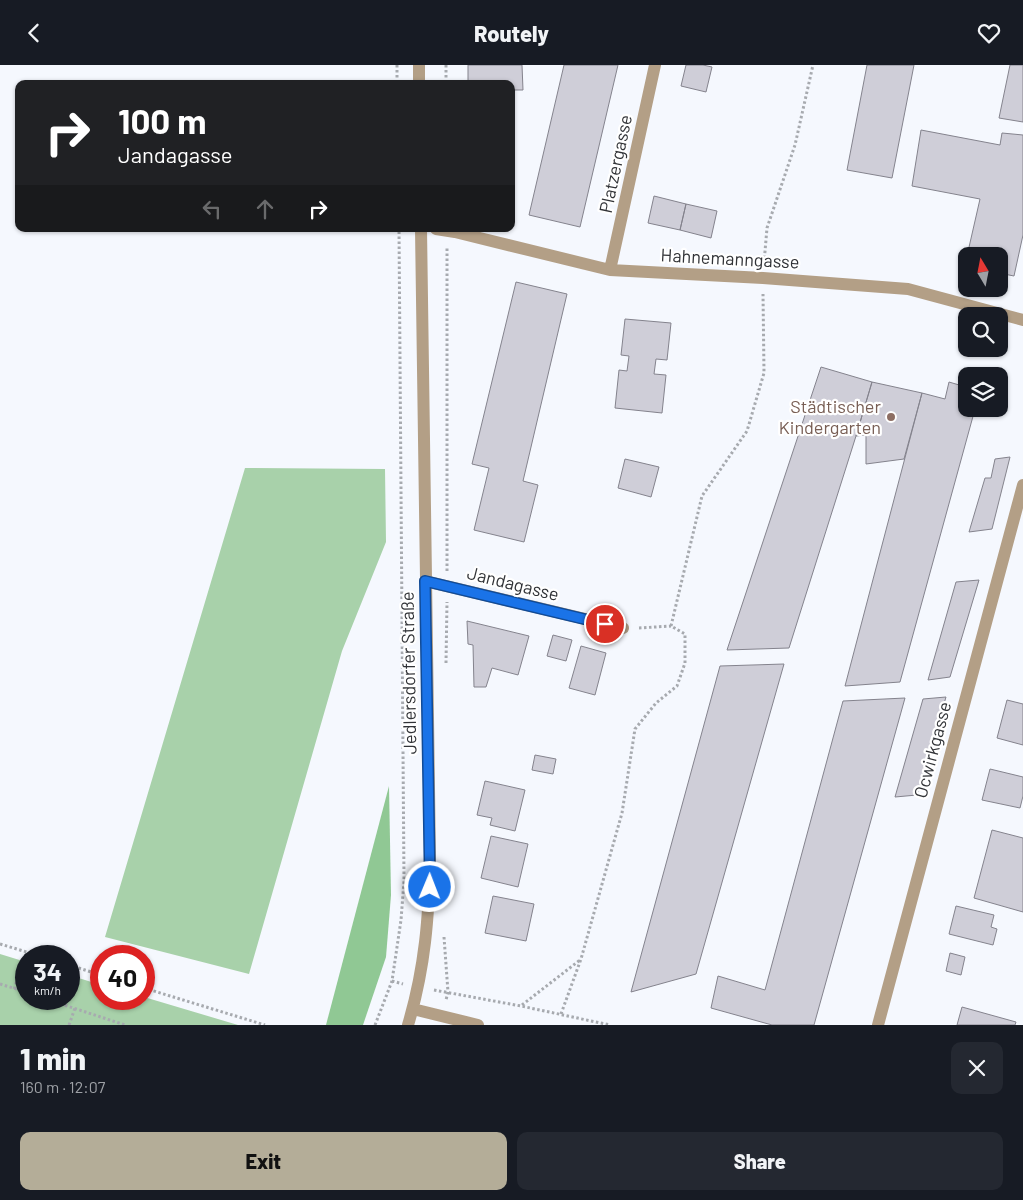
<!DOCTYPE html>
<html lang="en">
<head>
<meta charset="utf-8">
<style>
  :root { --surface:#171b24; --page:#242831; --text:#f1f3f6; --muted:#9ea1a6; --accent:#b4ad98 }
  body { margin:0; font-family:Barlow,sans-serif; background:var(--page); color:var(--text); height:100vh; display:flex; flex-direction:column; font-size:19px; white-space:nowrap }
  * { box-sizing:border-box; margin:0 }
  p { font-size:16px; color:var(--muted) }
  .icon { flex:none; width:28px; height:28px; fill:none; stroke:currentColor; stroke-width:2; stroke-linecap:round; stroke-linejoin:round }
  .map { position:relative; height:960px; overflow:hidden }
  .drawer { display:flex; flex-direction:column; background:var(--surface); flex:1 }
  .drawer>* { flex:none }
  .top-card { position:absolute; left:15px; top:15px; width:500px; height:152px; border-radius:10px; box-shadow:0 1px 4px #0004; background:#202124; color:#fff; overflow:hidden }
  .needle { width:32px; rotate:350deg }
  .controls { position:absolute; left:958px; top:182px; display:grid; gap:10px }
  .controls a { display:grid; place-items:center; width:50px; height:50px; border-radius:10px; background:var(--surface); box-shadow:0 1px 4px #0004; font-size:25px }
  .speed { position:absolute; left:15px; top:880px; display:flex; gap:10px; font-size:25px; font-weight:700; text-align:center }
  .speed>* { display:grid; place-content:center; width:65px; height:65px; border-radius:50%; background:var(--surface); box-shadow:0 1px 4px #0004; line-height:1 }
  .speed small { font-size:12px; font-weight:400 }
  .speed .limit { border:8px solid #d22; background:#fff; color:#111 }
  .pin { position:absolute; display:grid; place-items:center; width:42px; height:42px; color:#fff; margin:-21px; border:2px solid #fff; border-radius:50%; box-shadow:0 1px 5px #0007 }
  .me { position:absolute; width:55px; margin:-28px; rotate:1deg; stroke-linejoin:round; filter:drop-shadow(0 0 4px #0008) }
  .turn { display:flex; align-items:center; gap:18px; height:105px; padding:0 20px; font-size:22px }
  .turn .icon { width:65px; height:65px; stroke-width:2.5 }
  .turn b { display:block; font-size:35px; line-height:42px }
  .lanes { display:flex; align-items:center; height:48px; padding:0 20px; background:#0003; justify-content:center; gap:25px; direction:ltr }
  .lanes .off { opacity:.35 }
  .round { display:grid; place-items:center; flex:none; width:52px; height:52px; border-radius:10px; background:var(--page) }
  .summary { display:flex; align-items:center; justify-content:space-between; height:85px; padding:0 20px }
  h1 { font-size:30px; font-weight:800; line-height:38px }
  .button { display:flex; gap:10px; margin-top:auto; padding:10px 20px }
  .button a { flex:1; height:58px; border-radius:10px; background:var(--accent); color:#111; font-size:20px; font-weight:800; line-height:58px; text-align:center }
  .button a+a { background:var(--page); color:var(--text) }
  header { display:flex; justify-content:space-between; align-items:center; height:65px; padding:0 20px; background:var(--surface); font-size:22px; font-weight:800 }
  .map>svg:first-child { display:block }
  .green { fill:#a8d1aa }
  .forest { fill:#90c894 }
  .building { fill:#cfced8; stroke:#84838d }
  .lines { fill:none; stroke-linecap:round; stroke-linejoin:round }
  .path { stroke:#a7aaaf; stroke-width:3; stroke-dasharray:2.5 2.5; stroke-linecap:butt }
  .minor { stroke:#b39f86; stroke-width:12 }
  .tertiary { stroke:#b39f86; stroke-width:12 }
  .route-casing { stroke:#114b97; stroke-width:12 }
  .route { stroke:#1a73e8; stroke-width:9 }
  .education-dot { fill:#8d6e63; stroke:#fff; stroke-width:2 }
  .labels { text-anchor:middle; stroke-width:4.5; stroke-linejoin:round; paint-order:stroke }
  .street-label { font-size:18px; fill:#313337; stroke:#fff }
  .education-label { font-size:18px; fill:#785e54; stroke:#fff; text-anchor:end }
</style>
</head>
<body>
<header><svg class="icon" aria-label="back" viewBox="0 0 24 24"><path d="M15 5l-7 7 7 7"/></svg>Routely<svg class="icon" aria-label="heart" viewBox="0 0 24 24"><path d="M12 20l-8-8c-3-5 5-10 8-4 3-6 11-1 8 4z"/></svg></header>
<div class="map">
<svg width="1023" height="960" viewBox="0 0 1023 960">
  <rect width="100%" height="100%" fill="#f5f8fe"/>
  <path class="green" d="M245,403L385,404L386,477L342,586L249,909L105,872Z
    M0,889L26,897V934H69V910L101,920V934H144V932L238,960H0Z"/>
  <path class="forest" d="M389,721L391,830L386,892L363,960H326Z"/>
  <path class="building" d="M468,0H522L523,25H511V19H468Z
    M564,0H618L580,162L529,150Z
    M686,0H703L712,2L706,27L681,21Z
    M867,0H914L892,113L847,105Z
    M1010,0H1023V57L999,53Z
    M921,65L1000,80L1002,68L1023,70V170L1014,211L999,208V191H967L980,134L912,121Z
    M654,131L686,139L680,165L648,158Z
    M686,139L717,146L711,173L680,165Z
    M516,217L567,229L523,416L538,420L524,477L474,465L489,403L472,399Z
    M625,254L671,258L667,295L656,294L654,309L666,310L662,348L615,343L619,305L627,306L629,291L621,290Z
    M821,302L872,317L856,371L789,583L727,585Z
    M872,317L922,328L904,394L866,399V370L856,371Z
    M949,317L966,322V344H975L900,617L845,621L922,328L945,334Z
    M1010,392L992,464L969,467L985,413H991L995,394Z
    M625,394L659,402L651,432L618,423Z
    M979,515L950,612L928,615L956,517Z
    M467,556L529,571L518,610L492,603L486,622H474L473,580L468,579Z
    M553,570L572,575L566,596L547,591Z
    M581,581L606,588L595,630L569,623Z
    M784,599L696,909L631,927L720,601Z
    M946,632L917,730L895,732L923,634Z
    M905,633L814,960H772L711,943L718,911L765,925L843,636Z
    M1007,635L1023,639V680L997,673Z
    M535,690L556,694L553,709L532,705Z
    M990,704L1023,712V731L1020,743L982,735Z
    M485,716L525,725L515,766L490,760L492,753L477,750Z
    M992,765L1023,773V847L974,833Z
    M491,771L528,779L518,822L481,813Z
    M493,831L534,839L526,876L485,868Z
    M956,841L994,850L991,862L997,864L993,880L949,869Z
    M950,888L965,892L961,910L946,906Z
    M962,942L1016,957L1015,960H957Z"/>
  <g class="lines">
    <path class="path" d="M397,0V19
      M446,0V19
      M764,198L767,163L795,80L813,0
      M447,506V182
      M639,563L671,561
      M446,598L447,537
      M444,872L448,927L446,935
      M0,879L40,891
      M69,900L101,910
      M392,916L403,919
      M0,919L26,927
      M144,923L265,960
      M14,924L27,887
      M434,925L521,941L610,960
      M46,934L125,960
      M522,940L580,895
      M561,949L581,894L622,748L635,664L656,638L677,621L685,598V569L671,561L702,431L747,366L764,308L763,229
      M69,960L75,943
      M375,960L392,916L401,855L404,816L399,164"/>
    <path class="minor" d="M436,164L455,167L610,205L763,213L908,224L1023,255
      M610,205L655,0
      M425,516L623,563
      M878,960L1023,420"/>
    <path class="tertiary" d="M419,0V19
      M413,944L478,960
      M408,960C425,903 429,852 430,793L421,164"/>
  </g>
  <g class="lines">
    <g class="route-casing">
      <path id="route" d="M430,822L425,516L605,559"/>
    </g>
    <use href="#route" class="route"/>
  </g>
  <circle class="education-dot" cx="891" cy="352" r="5"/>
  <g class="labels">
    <g class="street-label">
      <text transform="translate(616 99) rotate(-78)" y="6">Platzergasse</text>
      <text transform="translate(730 194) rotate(3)" y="6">Hahnemanngasse</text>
      <text transform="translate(513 519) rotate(14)" y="6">Jandagasse</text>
      <text transform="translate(409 608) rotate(-91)" y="6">Jedlersdorfer Straße</text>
      <text transform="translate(933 685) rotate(-75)" y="6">Ocwirkgasse</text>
    </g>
    <g class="education-label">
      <text x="881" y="348">Städtischer<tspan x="881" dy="21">Kindergarten</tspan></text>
    </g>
  </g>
</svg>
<div class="controls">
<a><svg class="needle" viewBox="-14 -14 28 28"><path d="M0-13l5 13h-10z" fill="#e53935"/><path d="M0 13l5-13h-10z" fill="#9ea1a6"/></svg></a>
<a><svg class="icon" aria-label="search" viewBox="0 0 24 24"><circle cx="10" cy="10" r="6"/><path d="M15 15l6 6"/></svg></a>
<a><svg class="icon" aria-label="layers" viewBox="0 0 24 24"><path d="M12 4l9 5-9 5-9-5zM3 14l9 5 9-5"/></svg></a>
</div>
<div class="speed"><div>34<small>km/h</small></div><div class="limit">40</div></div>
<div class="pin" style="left:605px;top:559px;background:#d93025"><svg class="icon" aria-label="arrive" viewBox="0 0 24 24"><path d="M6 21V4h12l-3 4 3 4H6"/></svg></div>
<svg class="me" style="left:430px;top:822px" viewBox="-20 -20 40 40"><circle r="17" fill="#1a73e8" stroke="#fff" stroke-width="3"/><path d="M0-11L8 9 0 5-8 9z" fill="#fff"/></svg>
<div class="top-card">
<div class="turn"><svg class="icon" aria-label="right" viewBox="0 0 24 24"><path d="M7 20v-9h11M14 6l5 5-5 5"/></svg><div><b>100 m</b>Jandagasse</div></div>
<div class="lanes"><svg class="icon off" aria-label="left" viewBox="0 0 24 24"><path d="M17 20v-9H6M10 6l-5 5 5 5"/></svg><svg class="icon off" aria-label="ahead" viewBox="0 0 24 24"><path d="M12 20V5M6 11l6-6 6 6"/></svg><svg class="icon" aria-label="right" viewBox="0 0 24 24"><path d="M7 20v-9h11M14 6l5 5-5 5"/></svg></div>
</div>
</div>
<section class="drawer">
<div class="summary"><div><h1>1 min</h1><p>160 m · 12:07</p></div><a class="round"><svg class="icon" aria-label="close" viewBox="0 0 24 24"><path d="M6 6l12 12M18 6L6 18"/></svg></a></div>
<div class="button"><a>Exit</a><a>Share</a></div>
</section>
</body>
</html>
